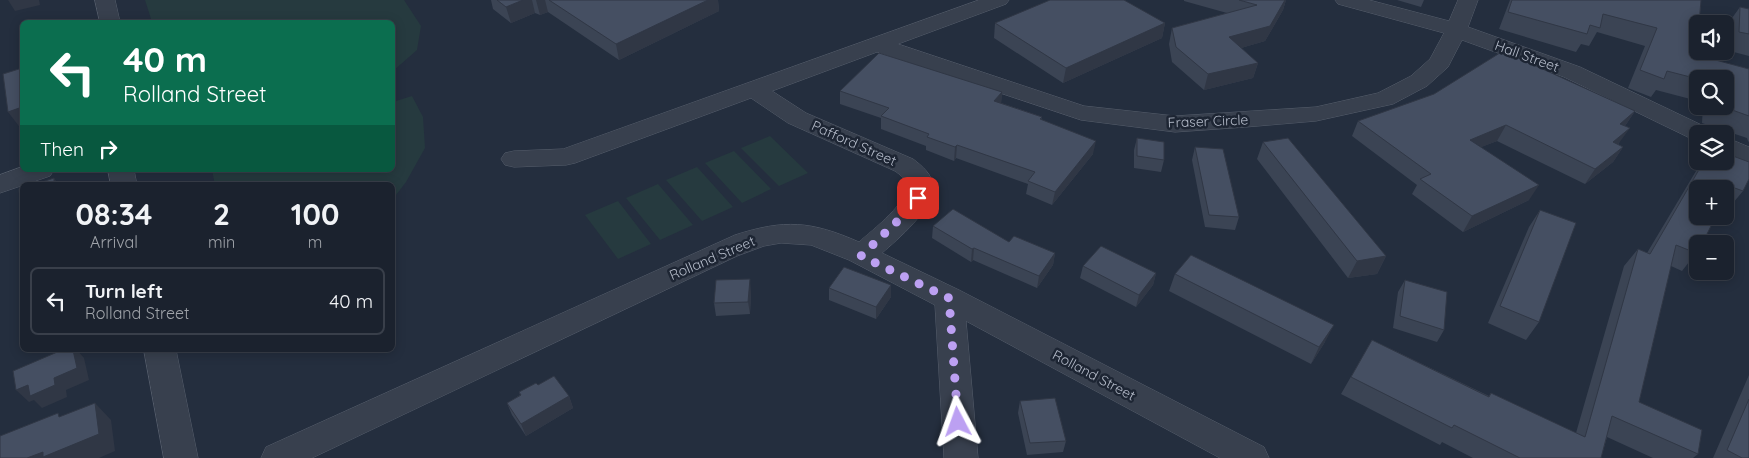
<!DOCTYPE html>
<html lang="en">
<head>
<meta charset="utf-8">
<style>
  :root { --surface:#1b222e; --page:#242a36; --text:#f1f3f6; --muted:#a0a4aa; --line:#393f4a }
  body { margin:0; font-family:Quicksand,sans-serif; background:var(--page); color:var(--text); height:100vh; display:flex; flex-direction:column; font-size:19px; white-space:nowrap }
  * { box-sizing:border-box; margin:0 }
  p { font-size:16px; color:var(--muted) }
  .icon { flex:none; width:28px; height:28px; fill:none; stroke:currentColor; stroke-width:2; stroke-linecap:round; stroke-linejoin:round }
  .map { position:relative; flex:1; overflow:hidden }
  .drawer { position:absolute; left:20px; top:182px; width:375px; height:170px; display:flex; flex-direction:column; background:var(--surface); border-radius:8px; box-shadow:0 2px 12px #0003,0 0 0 1px var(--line) }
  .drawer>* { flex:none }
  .hud { position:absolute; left:20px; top:20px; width:375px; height:152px; border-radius:8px; box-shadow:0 2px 12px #0003,0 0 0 1px var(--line); background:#0b6e4f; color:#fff; overflow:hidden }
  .tools { position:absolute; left:1689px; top:15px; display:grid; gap:10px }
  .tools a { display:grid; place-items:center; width:45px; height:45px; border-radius:8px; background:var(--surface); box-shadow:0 2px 12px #0003,0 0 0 1px var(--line); font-size:25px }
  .pin { position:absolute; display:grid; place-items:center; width:42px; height:42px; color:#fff; margin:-21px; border-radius:10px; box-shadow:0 2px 8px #0006 }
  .me { position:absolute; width:55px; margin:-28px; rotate:356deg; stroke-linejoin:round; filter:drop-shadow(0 0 4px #0008) }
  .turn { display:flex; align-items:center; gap:18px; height:105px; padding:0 20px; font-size:22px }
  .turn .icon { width:65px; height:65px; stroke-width:2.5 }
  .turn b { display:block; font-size:35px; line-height:42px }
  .then { display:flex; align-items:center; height:48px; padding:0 20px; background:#0003; gap:10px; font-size:19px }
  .eta { display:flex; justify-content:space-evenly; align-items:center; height:85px; text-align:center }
  .eta b { font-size:30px; font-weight:800; line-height:35px }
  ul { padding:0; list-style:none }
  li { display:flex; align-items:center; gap:15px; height:68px; margin:0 10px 8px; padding:0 10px; border:2px solid var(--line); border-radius:8px }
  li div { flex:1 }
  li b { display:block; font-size:19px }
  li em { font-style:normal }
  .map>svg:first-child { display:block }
  .green { fill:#263a3f }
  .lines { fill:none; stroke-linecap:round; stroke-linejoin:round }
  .minor-casing { stroke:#565e6c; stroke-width:1 }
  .minor { fill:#38404e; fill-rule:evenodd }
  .wall { fill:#3b4454 }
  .shaded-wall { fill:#303745 }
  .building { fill:#454f62; stroke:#303745 }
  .route { stroke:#bca0f2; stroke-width:9; stroke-dasharray:0 16.2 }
  .labels { text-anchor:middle; stroke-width:5; stroke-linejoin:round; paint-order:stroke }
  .street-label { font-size:14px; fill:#b4bbc9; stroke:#1d2533 }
</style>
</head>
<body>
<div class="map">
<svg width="1749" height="458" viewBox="0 0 1749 458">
  <rect width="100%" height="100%" fill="#242e3e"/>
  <path class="green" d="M145,0H404L421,26L417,50L393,71L392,22H152Z
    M412,96L423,117L425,148L406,182L393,199L392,185H215L212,170H392L393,102Z
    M770,136L808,173L779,186L741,148Z
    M734,151L771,189L742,203L705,163Z
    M697,167L733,207L702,221L666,180Z
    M658,184L693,225L660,240L626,198Z
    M618,201L651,244L618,259L585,215Z"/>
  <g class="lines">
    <g class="minor-casing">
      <path id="minor" d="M95,0H115L120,22H100Z
        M979,0H1009L1006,4L898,44L1084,106L1175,116L1316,107L1378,93L1411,76L1430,59L1444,33L1338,4L1335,0H1369L1449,21L1458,0H1478L1468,27L1580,67L1710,129L1713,134H1698V141L1692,139L1564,77L1462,40L1448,67L1427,86L1393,104L1316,121L1246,127L1175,132L1081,120L877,52L772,91L806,113L913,159C921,165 933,175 933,186C933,210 898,239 882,253L959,290L1264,447L1269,458H1220L966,321L978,458H944L935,305L849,260L811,245L781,243L764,246L737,256L312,458H261L266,447L735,235C785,219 811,221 859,242C871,231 913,200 906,182C904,177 899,174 895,171L788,123L751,98L575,163L566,165L514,167L505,165L501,159L505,153L514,151L563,149Z
        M1725,137L1749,147V165L1725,155Z
        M22,167V170H54L50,176L0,193V175Z
        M108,170H134L137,185H111Z
        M144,350H176L198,458H164Z"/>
    </g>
    <use href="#minor" class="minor"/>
  </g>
  <path class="wall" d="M491,0H718L719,11L619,60L548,12L540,15L535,13L511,23L493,9Z
    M1184,0H1286L1283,10L1265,41L1241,48L1258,63L1253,78L1204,90L1172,62L1169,44L1172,28L1227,13L1184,1Z
    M1397,0H1424L1421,7Z
    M1510,0H1701L1697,55L1749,69V142L1748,141L1747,138L1702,123L1703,106H1725V79H1698V101L1656,90L1651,97L1628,88L1645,46L1597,32L1589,46L1581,44L1576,52L1499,29Z
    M1740,7L1749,9V56L1726,50L1727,25Z
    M995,23H1165L1162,38L1063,83L994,38Z
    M840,91L1002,92L1001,103L1042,117L1041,120L1093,154L1052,205L1026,194L1028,184L956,158L954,161L926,150V146L881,129V118L840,104Z
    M1635,111L1625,126L1619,143L1618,144L1623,147L1613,162L1585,184L1497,141L1481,147L1529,200L1463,232L1412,194L1417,185L1352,136L1358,121Z
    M1137,138L1164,160L1161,172L1134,168V150Z
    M1263,142L1386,256L1377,274L1348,278L1257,159Z
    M1195,147L1239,217L1235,230L1205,227L1192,160Z
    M1702,161H1725L1743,191L1728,209L1725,207V189L1696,253L1682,271L1671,266L1639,402L1698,454L1693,458H1653L1607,437L1601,458H1473L1442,442L1440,445L1341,394L1372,340L1489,396L1491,393L1576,433L1624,266L1638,249L1647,253Z
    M1540,210L1539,322L1526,340L1488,323L1529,227Z
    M933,226L1009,242L1055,253L1053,265L1037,288L973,260L971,262L932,238Z
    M1083,266L1156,273L1153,285L1136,307L1080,278Z
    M1175,274L1325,342L1311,364L1169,291Z
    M1405,280L1444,330L1437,342L1393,328L1398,292Z
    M891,285V297L876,319L829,300V288Z
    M751,292L750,314L716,316L714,303Z
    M1749,375V458H1713Z
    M538,385L569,396L573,408L526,436L512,415L507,403L520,395L519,392Z
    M1020,401L1066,441L1063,452L1027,455L1018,413Z"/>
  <path class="shaded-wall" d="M8,0H39L40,5L15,11Z
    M523,0H532L535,13L511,23L506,7Z
    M536,0H545L548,12L540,15Z
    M708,0H718L719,11L619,60L616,44Z
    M1285,0H1286L1283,10L1265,41L1224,53L1229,37Z
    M1165,23L1162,38L1063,83L1066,68Z
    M1258,63L1253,78L1204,90L1208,74Z
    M1002,92L1001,105L994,101Z
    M22,107V130L8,112Z
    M1635,111L1625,126L1620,124Z
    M1506,125L1497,141L1461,155L1470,140Z
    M1630,128L1619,143L1603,157L1613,142Z
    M1096,141L1093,154L1052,205L1055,192Z
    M957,145L956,158L954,161L955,147Z
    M1623,147L1613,162L1585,184L1595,169Z
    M54,178L59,185H54Z
    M1539,185L1529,200L1463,232L1472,216Z
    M974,248L973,260L971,262L972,249Z
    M1055,253L1053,265L1037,288L1039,276Z
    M1386,256L1377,274L1348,278L1357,261Z
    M1156,273L1153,285L1136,307L1139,295Z
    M750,279L751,292L750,314L748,302Z
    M891,285V297L876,319V307Z
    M1334,325L1325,342L1311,364L1319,347Z
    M73,350H77L84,358L89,380L66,390L67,397L42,408L34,400L29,402L16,390L28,385L54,378Z
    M569,396L573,408L526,436L521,424Z
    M95,403L111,420L115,451L99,458H27Z"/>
  <path class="building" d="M497,0H523L506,7Z
    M549,0H708L616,44Z
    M1050,0H1124L1165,23L1066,68L995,23Z
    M1239,0H1285L1270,26L1229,37L1258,63L1208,74L1176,47L1172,28L1257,5Z
    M1512,0H1701L1699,24H1698L1697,55L1749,69V116L1721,106H1725V79H1698L1667,71L1664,79L1640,70L1657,28L1603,14L1600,28L1590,25L1587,34L1508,12Z
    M1740,7L1749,9V34L1739,32Z
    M1503,51L1635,111L1620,124L1630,128L1613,142L1623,147L1595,169L1506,125L1470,140L1539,185L1472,216L1420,179L1431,174L1358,121L1434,94Z
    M879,53L1002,92L994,101L1042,117L1040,119L1096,141L1055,192L1028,181L1035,172L957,145L955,147L927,137L929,134L881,116L889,108L840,91Z
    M22,68V107L8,112L3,74Z
    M1137,138L1164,142V160L1137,156Z
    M1288,138L1386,256L1357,261L1263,142Z
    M1195,147L1223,149L1239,217L1209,215Z
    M1725,153L1749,162V179L1743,191L1732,187L1725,200V189H1698V216H1716L1702,244H1698V251L1696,253L1676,245L1639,402L1702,430L1698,454L1612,416L1601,458H1520L1454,425L1452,428L1351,377L1372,340L1489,397L1491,393L1585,437L1638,249L1650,254L1704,161H1725Z
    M54,178V185H33Z
    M22,188V222L19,189Z
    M953,209L1009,242L1014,236L1055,253L1039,276L974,248L972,249L933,226Z
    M1540,210L1576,223L1539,322L1500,306Z
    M1101,246L1156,273L1139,295L1083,266Z
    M1191,255L1334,325L1319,347L1175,274Z
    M844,267L891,285L876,307L829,288Z
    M750,279L748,302L714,303L716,280Z
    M1405,280L1447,292L1444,330L1400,316Z
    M62,350H73L77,368L54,378L55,385L30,396L28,385L16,390L13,371Z
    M554,376L569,396L521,424L507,403L521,395L519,392L536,383L538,385Z
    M1055,398L1066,441L1030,443L1020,401Z
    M1749,399V458H1742L1727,450Z
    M95,403L99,434L43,457V452L27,458H0V436L58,413L59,417Z"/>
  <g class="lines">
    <path class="route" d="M918,198L906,213L861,256L949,298L958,422"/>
  </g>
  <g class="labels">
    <g class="street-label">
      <text transform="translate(1527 56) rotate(20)" y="5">Hall Street</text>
      <text transform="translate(1208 121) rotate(-2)" y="5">Fraser Circle</text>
      <text transform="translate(854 143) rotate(24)" y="5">Pafford Street</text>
      <text transform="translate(712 258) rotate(-23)" y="5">Rolland Street</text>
      <text transform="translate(1094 375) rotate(28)" y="5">Rolland Street</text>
    </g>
  </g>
</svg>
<div class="tools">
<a><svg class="icon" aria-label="sound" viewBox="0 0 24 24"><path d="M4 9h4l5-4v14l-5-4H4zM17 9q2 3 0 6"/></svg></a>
<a><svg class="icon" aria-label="search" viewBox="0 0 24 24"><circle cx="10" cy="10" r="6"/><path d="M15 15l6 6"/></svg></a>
<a><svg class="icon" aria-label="layers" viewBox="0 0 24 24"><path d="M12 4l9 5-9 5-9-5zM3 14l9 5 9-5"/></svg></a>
<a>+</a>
<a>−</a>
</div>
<div class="pin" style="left:918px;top:198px;background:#d93025"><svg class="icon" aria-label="arrive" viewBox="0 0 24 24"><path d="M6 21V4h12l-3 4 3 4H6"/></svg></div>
<svg class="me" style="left:958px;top:422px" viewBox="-20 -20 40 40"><path d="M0-17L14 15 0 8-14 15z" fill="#bca0f2" stroke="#fff" stroke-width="4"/></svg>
<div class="hud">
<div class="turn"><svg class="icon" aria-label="left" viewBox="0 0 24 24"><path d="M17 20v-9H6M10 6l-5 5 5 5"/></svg><div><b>40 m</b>Rolland Street</div></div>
<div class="then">Then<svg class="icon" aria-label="right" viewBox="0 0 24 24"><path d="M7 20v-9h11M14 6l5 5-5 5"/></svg></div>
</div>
<section class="drawer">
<div class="eta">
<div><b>08:34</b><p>Arrival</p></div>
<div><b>2</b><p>min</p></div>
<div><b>100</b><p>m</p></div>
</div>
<ul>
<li><svg class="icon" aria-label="left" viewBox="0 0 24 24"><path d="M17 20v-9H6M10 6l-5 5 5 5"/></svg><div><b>Turn left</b><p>Rolland Street</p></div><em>40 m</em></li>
</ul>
</section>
</div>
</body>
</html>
